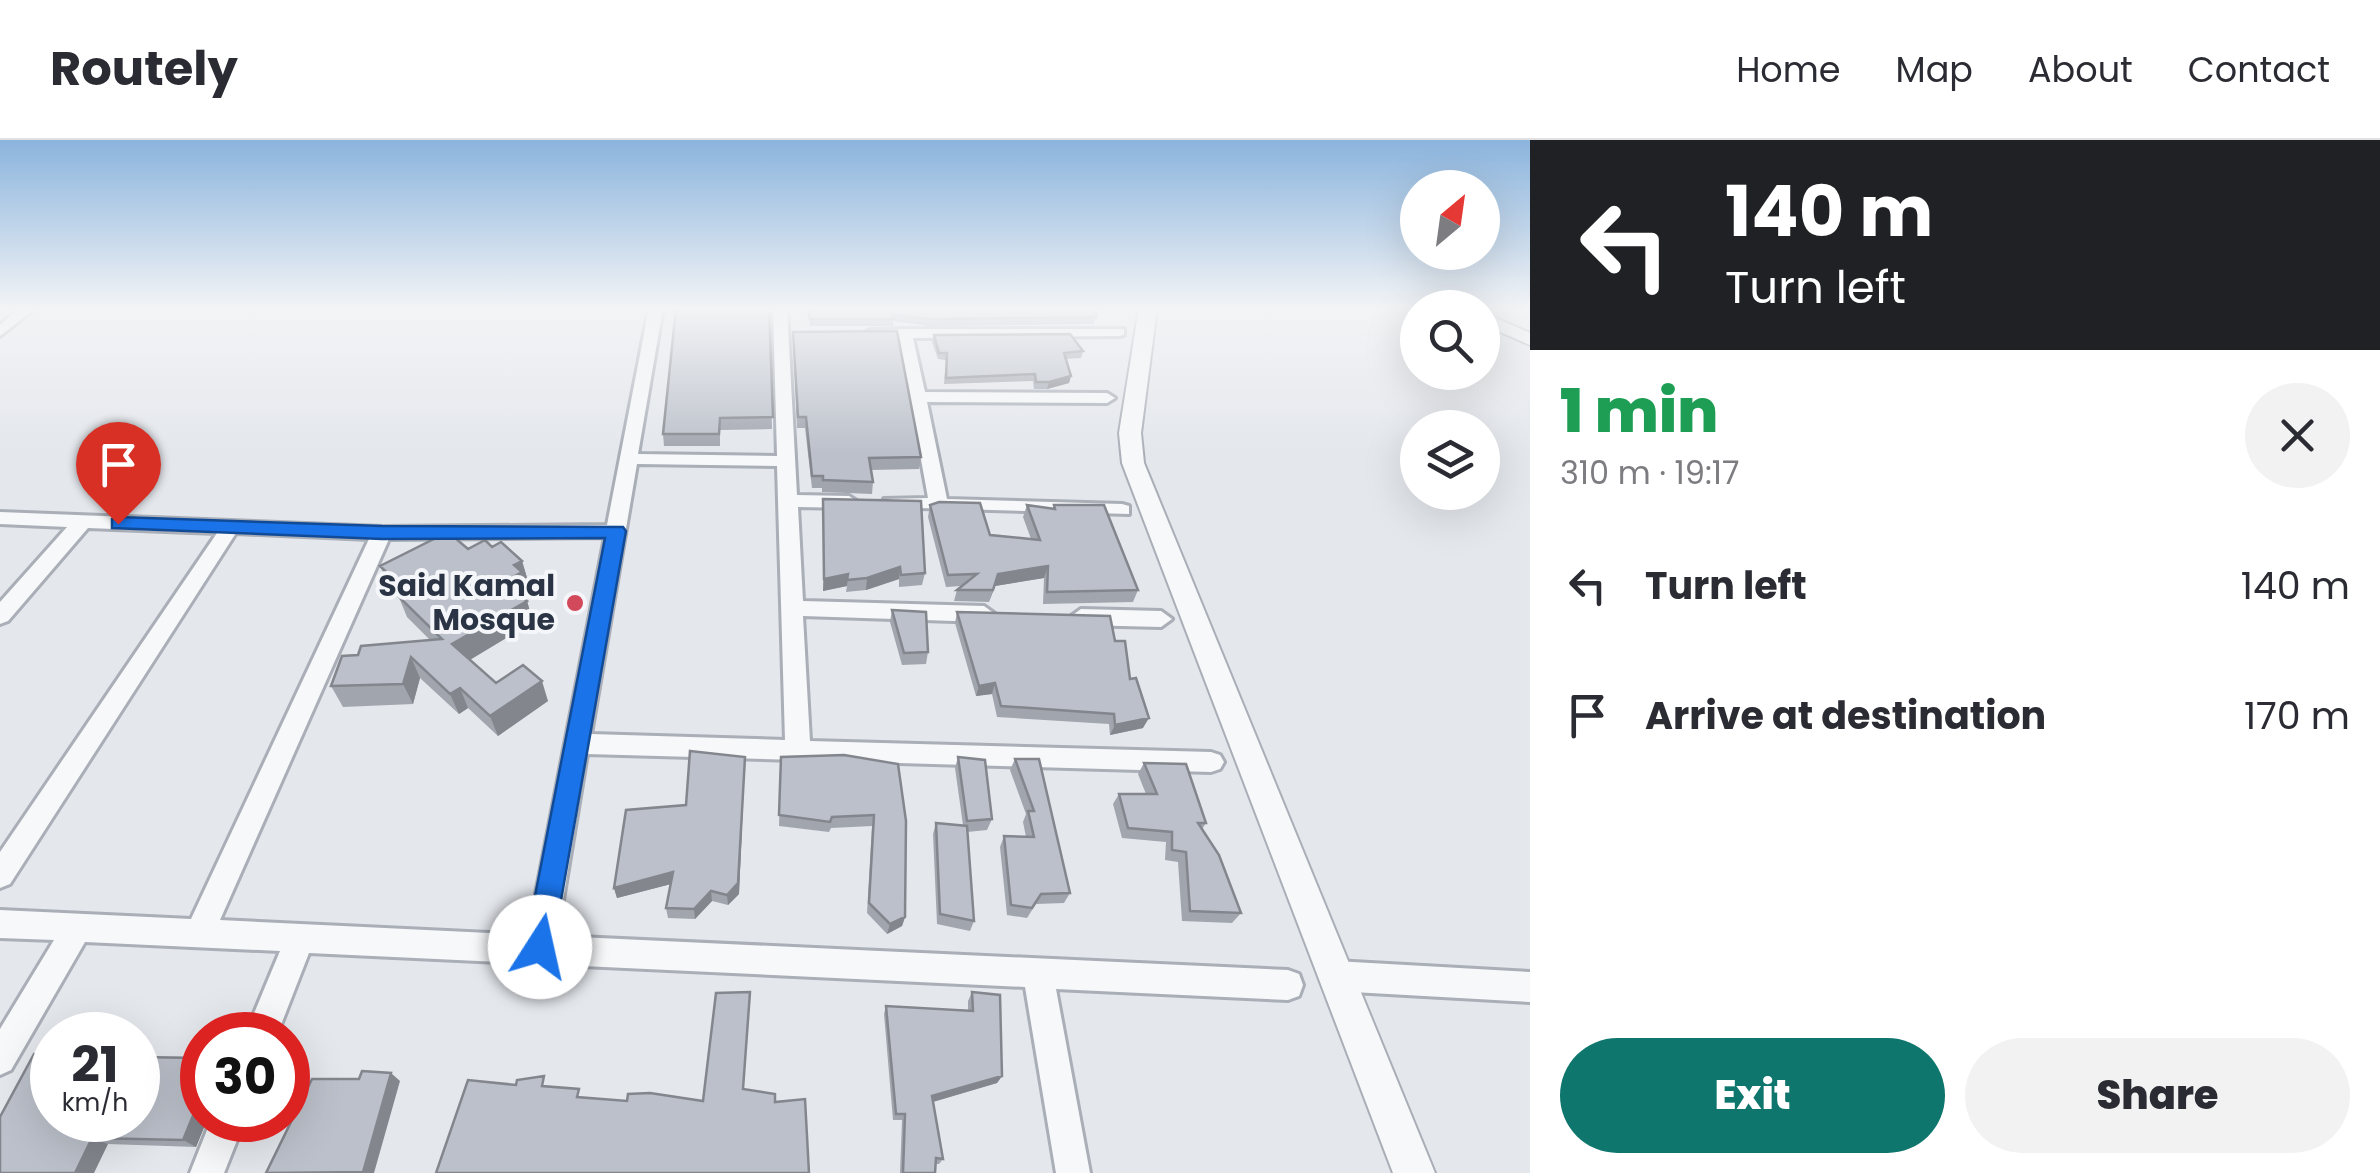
<!DOCTYPE html>
<html lang="en">
<head>
<meta charset="utf-8">
<style>
  :root { --surface:#fff; --page:#f2f2f3; --text:#2b2b33; --muted:#7c7c81; --line:#e1e1e2; --accent:#0f766e }
  body { margin:0; font-family:Poppins,sans-serif; background:var(--page); color:var(--text); height:100vh; display:flex; flex-direction:column; font-size:38px; white-space:nowrap }
  * { box-sizing:border-box; margin:0 }
  p { font-size:32px; color:var(--muted) }
  .icon { flex:none; width:55px; height:55px; fill:none; stroke:currentColor; stroke-width:2; stroke-linecap:round; stroke-linejoin:round }
  .map { position:relative; flex:1; overflow:hidden }
  .side { display:flex; flex-direction:column; background:var(--surface); width:850px }
  .side>* { flex:none }
  .top-card { background:#202124; color:#fff; overflow:hidden }
  .needle { width:65px; rotate:29deg }
  .controls { position:absolute; left:1400px; top:30px; display:grid; gap:20px }
  .controls a { display:grid; place-items:center; width:100px; height:100px; border-radius:50%; background:var(--surface); box-shadow:0 10px 40px #0002; font-size:50px }
  .speed { position:absolute; left:30px; top:872px; display:flex; gap:20px; font-size:50px; font-weight:700; text-align:center }
  .speed>* { display:grid; place-content:center; width:130px; height:130px; border-radius:50%; background:var(--surface); box-shadow:0 10px 40px #0002; line-height:1 }
  .speed small { font-size:25px; font-weight:400 }
  .speed .limit { border:15px solid #d22; background:#fff; color:#111 }
  .pin { position:absolute; display:grid; place-items:center; width:85px; height:85px; color:#fff; margin:-102px -42px; border-radius:50% 50% 50% 0; rotate:-45deg; box-shadow:0 0 10px #0007 }
  .pin .icon { rotate:45deg }
  .me { position:absolute; width:110px; margin:-55px; rotate:10deg; stroke-linejoin:round; filter:drop-shadow(0 0 8px #0008) }
  .turn { display:flex; align-items:center; gap:35px; height:210px; padding:0 30px; font-size:45px }
  .turn .icon { width:130px; height:130px; stroke-width:2.5 }
  .turn b { display:block; font-size:70px; line-height:85px }
  .round { display:grid; place-items:center; flex:none; width:105px; height:105px; border-radius:52px; background:var(--page) }
  .summary { display:flex; align-items:center; justify-content:space-between; height:170px; padding:0 30px }
  h1 { font-size:60px; font-weight:800; line-height:75px; color:#1e9e55 }
  .cta { display:flex; gap:20px; margin-top:auto; padding:20px 30px }
  .cta a { flex:1; height:115px; border-radius:60px; background:var(--accent); color:#fff; font-size:40px; font-weight:800; line-height:115px; text-align:center }
  .cta a+a { background:var(--page); color:var(--text) }
  ul { padding:0; list-style:none }
  li { display:flex; align-items:center; gap:30px; height:130px; padding:0 30px }
  li div { flex:1 }
  li b { display:block; font-size:38px }
  li em { font-style:normal }
  header { display:flex; align-items:center; gap:60px; box-sizing:border-box; height:140px; padding:0 50px; background:var(--surface); border-bottom:2px solid var(--line) }
  header strong { font-size:48px }
  nav { display:flex; gap:55px; margin-inline-start:auto; font-size:35px }
  main { display:flex; flex:1; min-height:0 }
  .map>svg:first-child { display:block }
  .lines { fill:none; stroke-linecap:round; stroke-linejoin:round }
  .minor-casing { stroke:#a9aeb7; stroke-width:6 }
  .tertiary-casing { stroke:#a9aeb7; stroke-width:4 }
  .minor { fill:#f7f8fa; fill-rule:evenodd }
  .tertiary { fill:#f7f8fa; fill-rule:evenodd }
  .wall { fill:#a1a5ae }
  .shaded-wall { fill:#83868d }
  .building { fill:#bbc0ca; stroke:#83868d; stroke-width:2.5 }
  .route { fill:#1a73e8; stroke:#114b97; stroke-width:2.5 }
  .poi-dot { fill:#d1495b; stroke:#f4f6f9; stroke-width:4 }
  .labels { text-anchor:middle; stroke-width:8; stroke-linejoin:round; paint-order:stroke }
  .poi-label { font-size:30px; font-weight:bold; fill:#2b3445; stroke:#f4f6f9; text-anchor:end }
</style>
</head>
<body>
<header>
<strong>Routely</strong>
<nav><a>Home</a><a>Map</a><a>About</a><a>Contact</a></nav>
</header>
<main>
<div class="map">
<svg width="1530" height="1033" viewBox="0 0 1530 1033">
  <rect width="100%" height="100%" fill="#e4e7ec"/>
  <g class="lines">
    <g class="minor-casing">
      <path id="minor" d="M20,168H36L0,196V185Z
        M649,168H663L638,314L777,316L773,168H787L797,355L849,356L858,362L849,368L798,367L803,461L984,466L995,474L984,482L803,476L810,601L1211,612L1220,615L1224,622L1220,629L1211,632L587,614L557,796L1288,830L1299,834L1303,845L1299,856L1288,860L1056,849L1090,1033H1056L1025,847L309,813L277,895H245L280,811L85,802L11,930L0,935V889L54,800L0,798V770L191,779L369,399L236,393L10,744L0,748V712L217,393L88,388L8,481L0,484V462L67,387L0,384V372L382,387L607,385ZM637,324L777,326L785,600L591,594ZM605,397L528,795L220,780L389,399Z
        M905,189H1124V195L1119,196L913,198L925,252L1107,253L1115,258L1107,263L927,262L947,359L1122,364L1129,366V374L884,367V359L928,358L899,198H870L863,194L870,190Z
        M1081,469L1161,471L1172,479L1161,487L1081,485L1070,477Z
        M1335,821L1530,832V862L1335,851L1324,847L1320,836L1324,825Z
        M211,980H245L224,1033H190Z"/>
    </g>
    <g class="tertiary-casing">
      <path id="tertiary" d="M1139,168H1157L1141,293L1144,323L1435,1033H1393L1122,323L1119,293Z
        M1482,172L1530,193V205L1482,184Z"/>
    </g>
    <use href="#minor" class="minor"/>
    <use href="#tertiary" class="tertiary"/>
  </g>
  <path class="wall" d="M769,168L772,289L720,290V306H664L663,294Z
    M807,168H1098L1094,184L928,186L893,181V186H810Z
    M793,192L921,317L919,329L871,330L873,342L872,354L822,352V348H812L805,288H797Z
    M934,195L1083,211L1081,218L1066,219L1071,236L1069,243L1047,249H1034L1033,241L944,244L946,220L938,219L932,202Z
    M823,359L925,433L922,445L899,447V439L866,450L846,452L847,446L823,451Z
    M930,365L990,395L1031,399L1023,377L1027,365L1053,368L1054,365L1138,450L1133,462L1043,464L1044,438L995,446L989,462L954,461L957,450L961,446L946,447L928,377Z
    M492,407L522,421L528,441L525,443L528,453L521,456L527,461L533,482L470,520L496,543L548,561L498,596L468,568L459,574L420,538L413,564L343,567L331,546L430,500L407,477L398,455L390,447L380,426L468,409Z
    M892,470L928,512L926,524L902,525L890,482Z
    M957,472L1115,501L1130,539L1143,588L1110,595L1109,584L997,577L992,554L976,556L955,483Z
    M745,617L739,754L728,765L712,761L695,779L668,778L666,768L671,744L617,758L614,748L686,665Z
    M781,617L906,681L905,777L902,786L887,794L867,773L872,686L831,688L829,692L779,686Z
    M958,617L992,679L987,690L967,692L974,781L970,791L937,784L933,694L936,683L963,685L955,628Z
    M1015,619L1070,753L1064,763L1036,764L1027,778L1007,775L1000,707L1004,696L1026,697L1023,682L1026,674L1010,630Z
    M1144,623L1206,683L1202,689L1241,773L1232,783L1182,781L1178,722L1165,720L1166,702L1122,698L1113,664L1119,654H1146L1138,634Z
    M972,852L1002,936L997,943L933,962L943,1019L939,1024H936L935,1033H900L902,980H893L884,874L886,866L968,870V861Z
    M202,918V980H207L196,1007L108,1004L0,1033Z"/>
  <path class="shaded-wall" d="M1071,236L1069,243L1047,249L1049,242Z
    M522,421L528,441L525,443L528,453L511,462L504,442L514,425Z
    M1048,426L1044,438L995,446L989,462L998,434Z
    M900,427L899,439L866,450L867,438Z
    M848,434L847,446L823,451L824,439Z
    M527,461L533,482L461,525L452,504Z
    M411,517L420,538L413,564L403,544Z
    M542,541L548,561L498,596L490,576Z
    M995,543L992,554L976,556L979,546Z
    M460,548L468,568L459,574L450,554Z
    M1149,578L1143,588L1110,595L1115,585Z
    M745,617L739,754L728,765L727,755Z
    M673,732L675,743L617,758L614,748Z
    M711,751L712,761L695,779L694,769Z
    M905,777L902,786L887,794L890,784Z
    M391,933L400,941L374,1033H364L363,1032Z
    M1002,936L997,943L929,963L932,956Z
    M202,954V980H207L196,1007L183,1000Z
    M92,998L108,1004L94,1033H75Z"/>
  <path class="building" d="M676,168H769L773,277L720,278L719,294H663Z
    M808,168H1098L1096,177L929,179L892,174L894,179H810Z
    M897,191L921,317L869,318L873,342L823,340V336H812L806,277H798L793,192Z
    M1070,194L1083,211L1064,213L1071,236L1049,242H1036L1035,234L946,238L947,213H939L934,195Z
    M823,359L921,361L925,433L901,435L900,427L867,438L847,440L848,434L824,439Z
    M939,362L980,363L990,395L1040,400L1027,365L1055,369L1054,365H1104L1138,450L1047,452L1048,426L998,434L993,450H957L977,434L948,435L930,365Z
    M448,392L468,409L485,400L492,407L501,402L522,421L514,425L522,432L504,442L527,461L452,504L496,543L523,525L542,541L490,576L460,548L450,554L411,517L403,544L331,546L342,516L358,515L361,506L442,499L398,456L406,451L380,426Z
    M892,470L926,472L928,512L904,513Z
    M957,472L1110,476L1115,501H1125L1130,539L1136,538L1149,578L1115,585L1114,574L1001,566L995,543L979,546Z
    M690,611L745,617L738,743L727,755L711,751L694,769L666,768L673,732L614,748L626,670L686,665Z
    M844,615L898,624L906,681L905,777L890,784L869,763L874,675L832,677L830,682L779,675L781,617Z
    M958,617L985,620L992,679L967,681Z
    M1015,619H1039L1070,753L1041,754L1032,768L1011,765L1004,696L1034,697L1028,671H1034Z
    M1144,623L1186,624L1206,683H1198L1219,715L1241,773L1190,771L1186,712L1172,710V692L1128,688L1119,654H1157Z
    M936,683L967,686L974,781L940,774Z
    M750,852L743,949L775,954V962L805,959L809,1033H436L468,940L516,945L517,940L544,936L542,946L579,949L577,957L627,961L628,954L650,953L703,961L716,853Z
    M972,852L1000,855L1002,936L932,956L943,1019L936,1018L935,1033H903L905,974H896L886,866L973,871Z
    M34,914L52,915V980H138V917L202,918V954L183,1000L92,998L75,1033H0V977Z
    M362,931L391,933L363,1032L266,1033L312,939H359Z"/>
  <linearGradient id="sky" x2="0" y2="1"><stop stop-color="#8bb4dd"/><stop offset="0.54" stop-color="#f3f4f6"/><stop offset="1" stop-color="#f3f4f6" stop-opacity="0"/></linearGradient>
  <rect width="1530" height="313" fill="url(#sky)"/>
  <path class="route" d="M118,377L382,386L623,387L626,391L551,817L540,822L530,817L525,807L605,398L382,399L112,388V379Z"/>
  <circle class="poi-dot" cx="575" cy="463" r="10"/>
  <g class="labels">
    <g class="poi-label">
      <text x="555" y="456">Said Kamal<tspan x="555" dy="34">Mosque</tspan></text>
    </g>
  </g>
</svg>
<div class="controls">
<a><svg class="needle" viewBox="-14 -14 28 28"><path d="M0-13l5 13h-10z" fill="#e53935"/><path d="M0 13l5-13h-10z" fill="#7c7c81"/></svg></a>
<a><svg class="icon" aria-label="search" viewBox="0 0 24 24"><circle cx="10" cy="10" r="6"/><path d="M15 15l6 6"/></svg></a>
<a><svg class="icon" aria-label="layers" viewBox="0 0 24 24"><path d="M12 4l9 5-9 5-9-5zM3 14l9 5 9-5"/></svg></a>
</div>
<div class="speed"><div>21<small>km/h</small></div><div class="limit">30</div></div>
<div class="pin" style="left:118px;top:384px;background:#d93025"><svg class="icon" aria-label="arrive" viewBox="0 0 24 24"><path d="M6 21V4h12l-3 4 3 4H6"/></svg></div>
<svg class="me" style="left:540px;top:807px" viewBox="-20 -20 40 40"><circle r="19" fill="#fff"/><path d="M0-13L10 11 0 6-10 11z" fill="#1a73e8"/></svg>
</div>
<section class="side">
<div class="top-card">
<div class="turn"><svg class="icon" aria-label="left" viewBox="0 0 24 24"><path d="M17 20v-9H6M10 6l-5 5 5 5"/></svg><div><b>140 m</b>Turn left</div></div>
</div>
<div class="summary"><div><h1>1 min</h1><p>310 m · 19:17</p></div><a class="round"><svg class="icon" aria-label="close" viewBox="0 0 24 24"><path d="M6 6l12 12M18 6L6 18"/></svg></a></div>
<ul>
<li><svg class="icon" aria-label="left" viewBox="0 0 24 24"><path d="M17 20v-9H6M10 6l-5 5 5 5"/></svg><div><b>Turn left</b></div><em>140 m</em></li>
<li><svg class="icon" aria-label="arrive" viewBox="0 0 24 24"><path d="M6 21V4h12l-3 4 3 4H6"/></svg><div><b>Arrive at destination</b></div><em>170 m</em></li>
</ul>
<div class="cta"><a>Exit</a><a>Share</a></div>
</section>
</main>
</body>
</html>
